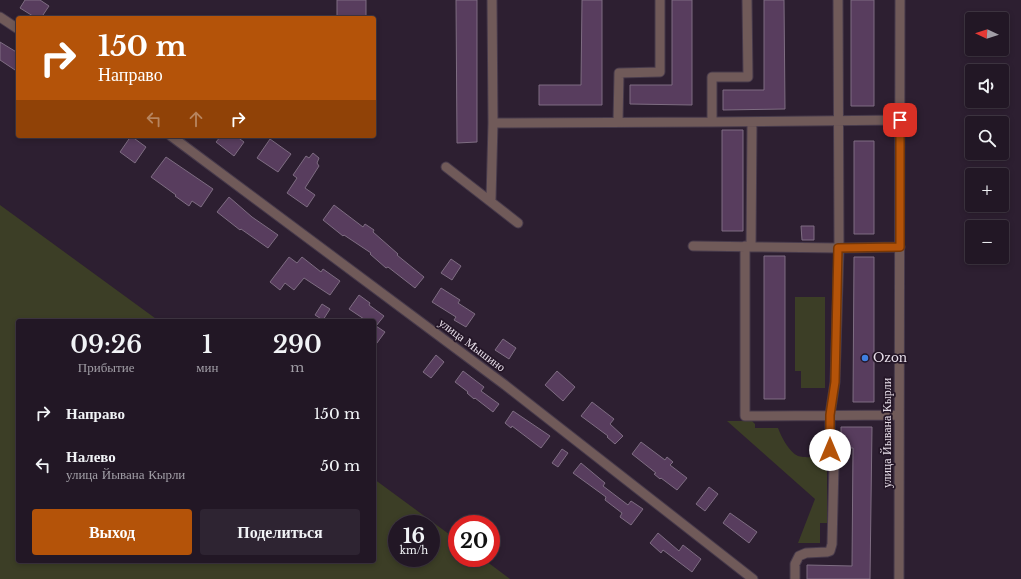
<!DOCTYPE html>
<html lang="ru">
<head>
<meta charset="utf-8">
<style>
  :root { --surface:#221725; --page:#2e2432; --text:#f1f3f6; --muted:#a29fa7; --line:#3f3642; --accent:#b45309 }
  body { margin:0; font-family:"Libre Baskerville",serif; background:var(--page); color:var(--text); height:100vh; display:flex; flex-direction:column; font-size:15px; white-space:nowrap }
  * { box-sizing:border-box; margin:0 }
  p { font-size:13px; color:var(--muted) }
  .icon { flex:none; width:22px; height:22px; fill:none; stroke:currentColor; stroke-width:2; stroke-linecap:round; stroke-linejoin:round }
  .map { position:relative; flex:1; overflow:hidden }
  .side { position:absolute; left:16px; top:319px; width:360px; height:244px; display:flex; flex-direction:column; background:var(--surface); border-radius:4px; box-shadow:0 2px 6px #0003,0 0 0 1px var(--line) }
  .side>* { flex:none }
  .top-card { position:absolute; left:16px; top:16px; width:360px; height:122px; border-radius:4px; box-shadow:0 2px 6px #0003,0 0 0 1px var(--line); background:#b45309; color:#fff; overflow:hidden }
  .needle { width:26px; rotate:274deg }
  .controls { position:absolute; left:965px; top:12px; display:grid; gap:8px }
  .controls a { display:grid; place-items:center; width:44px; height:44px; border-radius:4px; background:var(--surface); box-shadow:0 2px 6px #0003,0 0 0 1px var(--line); font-size:20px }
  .speed { position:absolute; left:388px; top:515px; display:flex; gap:8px; font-size:20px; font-weight:700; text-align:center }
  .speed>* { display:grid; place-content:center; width:52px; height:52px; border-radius:50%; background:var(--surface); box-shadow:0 2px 6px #0003,0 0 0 1px var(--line); line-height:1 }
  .speed small { font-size:10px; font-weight:400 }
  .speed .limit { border:6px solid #d22; background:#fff; color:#111 }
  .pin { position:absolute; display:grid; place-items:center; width:34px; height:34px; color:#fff; margin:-17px; border-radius:8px; box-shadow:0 2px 6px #0006 }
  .me { position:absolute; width:44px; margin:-22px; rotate:0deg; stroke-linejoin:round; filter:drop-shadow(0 0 3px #0008) }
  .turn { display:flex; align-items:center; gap:14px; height:84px; padding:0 16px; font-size:18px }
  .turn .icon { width:52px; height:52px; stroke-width:2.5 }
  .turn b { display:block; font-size:28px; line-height:34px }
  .lanes { display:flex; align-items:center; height:38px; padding:0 16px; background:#0003; justify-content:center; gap:20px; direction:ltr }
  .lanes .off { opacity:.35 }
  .eta { display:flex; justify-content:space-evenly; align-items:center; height:68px; text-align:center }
  .eta b { font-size:24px; font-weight:600; line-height:28px }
  .primary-button { display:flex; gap:8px; margin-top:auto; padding:8px 16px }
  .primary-button a { flex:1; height:46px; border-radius:4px; background:var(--accent); color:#fff; font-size:16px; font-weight:600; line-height:46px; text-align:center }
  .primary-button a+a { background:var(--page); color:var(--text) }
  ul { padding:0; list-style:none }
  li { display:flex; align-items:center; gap:12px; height:52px; padding:0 16px }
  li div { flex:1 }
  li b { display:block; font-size:15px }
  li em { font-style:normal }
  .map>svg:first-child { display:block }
  .green { fill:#3c3e26; fill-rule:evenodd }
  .building { fill:#583d5e; stroke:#7e6d82 }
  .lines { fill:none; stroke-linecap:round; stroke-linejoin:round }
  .minor-casing { stroke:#473a4b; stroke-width:11 }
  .minor { stroke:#705a59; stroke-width:9 }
  .route-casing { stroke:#753606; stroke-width:10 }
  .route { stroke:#b45309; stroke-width:7 }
  .shop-dot { fill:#3f7fe0; stroke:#241627; stroke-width:1.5 }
  .labels { text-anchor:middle; stroke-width:3.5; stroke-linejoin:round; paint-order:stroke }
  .street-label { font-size:12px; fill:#e8dfea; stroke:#241627 }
  .poi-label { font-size:12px; fill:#e8dfea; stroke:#241627; text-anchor:start }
</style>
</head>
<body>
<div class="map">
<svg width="1021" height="579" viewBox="0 0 1021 579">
  <rect width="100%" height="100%" fill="#2d1f31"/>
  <path class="green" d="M0,205L159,321H18V561H374V479L457,540V558H482L510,579H0ZM397,524H431V558H397Z
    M795,297H825V388H801V371H795Z
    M727,421H752L755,424V428H778C781,436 789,452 798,456C802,458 822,457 827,457V523H820V543H798L815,499Z"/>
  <path class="building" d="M25,0H40L49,6L41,18H36L20,8Z
    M337,0H366V18H337Z
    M456,0H477V142L457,143Z
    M582,0H602V105H539V85H581Z
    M672,0H692V105L630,104V85H672Z
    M764,0H784L785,109L723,110V90H764Z
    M851,0H874V106H851Z
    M0,42L18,53V72L0,60Z
    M722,130H743V231H722Z
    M131,136L146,147L135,163L120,152Z
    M221,136H236L244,142L234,156L216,142Z
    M270,139L291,154L278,172L257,158Z
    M854,141H874V234H854Z
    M313,153L319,158L317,163L319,166L305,188L315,195L307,207L287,193L297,178L293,175L306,156L309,158Z
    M166,157L213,189L201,207L192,201L189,206L175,196L176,195L151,177Z
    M229,197L252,217L278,235L268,248L241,229L240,230L217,212Z
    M334,205L363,227L365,224L374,230L373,232L398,254L397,255L424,277L415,288L388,267L386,268L370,254L371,253L344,235L343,236L323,220Z
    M801,226H814V240H802Z
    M764,256H785V399H764Z
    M289,257L297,263L302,257L321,272L323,269L340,281L330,295L304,278L294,290L285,283L280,290L270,282Z
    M854,257H874V402H853Z
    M451,259L461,266L452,280L441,273Z
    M441,288L460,300L458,303L475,314L466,327L454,320L456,317L432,302Z
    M359,295L370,303L369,305L384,316L376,326L385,332L374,347V321H367L349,309Z
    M322,304L330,309L323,320L315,315Z
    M503,339L516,348L509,359L495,350Z
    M436,355L444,362L431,378L423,372Z
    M463,371L484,387L481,391L499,404L493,412L475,398L474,399L467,393L468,392L455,382Z
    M557,371L575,387L563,401L545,385Z
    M592,402L614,419L610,424L623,436L615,444L607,437L608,436L581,416Z
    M513,411L550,436L541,448L512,426L511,428L505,423Z
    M841,427H872L870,579H807V565L852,566L853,448H841Z
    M641,442L665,460L667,457L673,462L670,465L687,478L677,490L661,478L660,479L654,474L656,473L632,454Z
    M562,449L568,453L558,467L552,463Z
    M581,463L605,483L603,486L628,505L631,501L643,509L631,525L620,517L622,513L605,500L606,497L573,473Z
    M709,487L718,494L705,511L696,504Z
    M730,513L757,532L749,543L723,523Z
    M658,533L679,551L683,545L701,559L692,572L663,550L661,553L650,543Z"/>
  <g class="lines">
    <g class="minor-casing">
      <path id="minor" d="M747,0L748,77H712V122L900,120
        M0,17L18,29
        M618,122L619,73L660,72V0
        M493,123L712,122
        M171,136L505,385L753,579
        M446,167L518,223
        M491,199L493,123L492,0
        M693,246L839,248L900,247
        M745,246V416L899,415
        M751,246L752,122
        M795,579V564L799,556L806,553L827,552L830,551L832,544L834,465L830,450V415L835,382L839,248L838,0
        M899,579L900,0"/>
    </g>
    <use href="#minor" class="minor"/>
  </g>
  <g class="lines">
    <g class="route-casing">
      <path id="route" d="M830,450V415L835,382L838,248L900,247V120"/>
    </g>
    <use href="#route" class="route"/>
  </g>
  <circle class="shop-dot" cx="865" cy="358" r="4"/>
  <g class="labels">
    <g class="street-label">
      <text transform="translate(472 345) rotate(37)" y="4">улица Мышино</text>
      <text transform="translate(887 433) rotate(-90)" y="4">улица Йывана Кырли</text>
    </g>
    <g class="poi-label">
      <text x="873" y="362">Ozon</text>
    </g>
  </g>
</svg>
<div class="controls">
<a><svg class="needle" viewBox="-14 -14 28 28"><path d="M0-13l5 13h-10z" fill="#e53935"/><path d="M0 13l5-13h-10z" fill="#a29fa7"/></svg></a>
<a><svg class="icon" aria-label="sound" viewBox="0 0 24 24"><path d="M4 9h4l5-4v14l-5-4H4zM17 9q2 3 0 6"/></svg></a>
<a><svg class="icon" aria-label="search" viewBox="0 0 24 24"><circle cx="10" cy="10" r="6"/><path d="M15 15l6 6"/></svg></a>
<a>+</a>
<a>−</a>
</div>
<div class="speed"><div>16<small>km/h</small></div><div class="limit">20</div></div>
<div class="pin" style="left:900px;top:120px;background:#d93025"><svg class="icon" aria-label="arrive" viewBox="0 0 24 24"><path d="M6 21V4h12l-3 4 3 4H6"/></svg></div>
<svg class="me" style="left:830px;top:450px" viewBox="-20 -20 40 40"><circle r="19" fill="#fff"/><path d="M0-13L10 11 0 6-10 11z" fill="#b45309"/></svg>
<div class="top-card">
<div class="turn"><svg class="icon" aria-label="right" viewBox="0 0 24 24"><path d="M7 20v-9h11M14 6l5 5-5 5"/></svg><div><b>150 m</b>Направо</div></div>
<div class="lanes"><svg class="icon off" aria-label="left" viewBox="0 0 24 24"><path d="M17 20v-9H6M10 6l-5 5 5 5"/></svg><svg class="icon off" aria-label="ahead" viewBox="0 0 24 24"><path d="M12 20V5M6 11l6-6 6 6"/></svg><svg class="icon" aria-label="right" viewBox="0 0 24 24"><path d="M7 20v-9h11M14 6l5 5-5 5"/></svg></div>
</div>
<section class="side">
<div class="eta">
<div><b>09:26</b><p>Прибытие</p></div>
<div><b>1</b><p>мин</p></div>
<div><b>290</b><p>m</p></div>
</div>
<ul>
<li><svg class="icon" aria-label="right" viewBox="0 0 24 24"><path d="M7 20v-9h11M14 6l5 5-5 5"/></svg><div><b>Направо</b></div><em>150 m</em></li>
<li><svg class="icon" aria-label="left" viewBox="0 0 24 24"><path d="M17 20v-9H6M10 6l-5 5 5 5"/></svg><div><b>Налево</b><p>улица Йывана Кырли</p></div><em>50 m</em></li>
</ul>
<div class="primary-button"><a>Выход</a><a>Поделиться</a></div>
</section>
</div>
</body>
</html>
